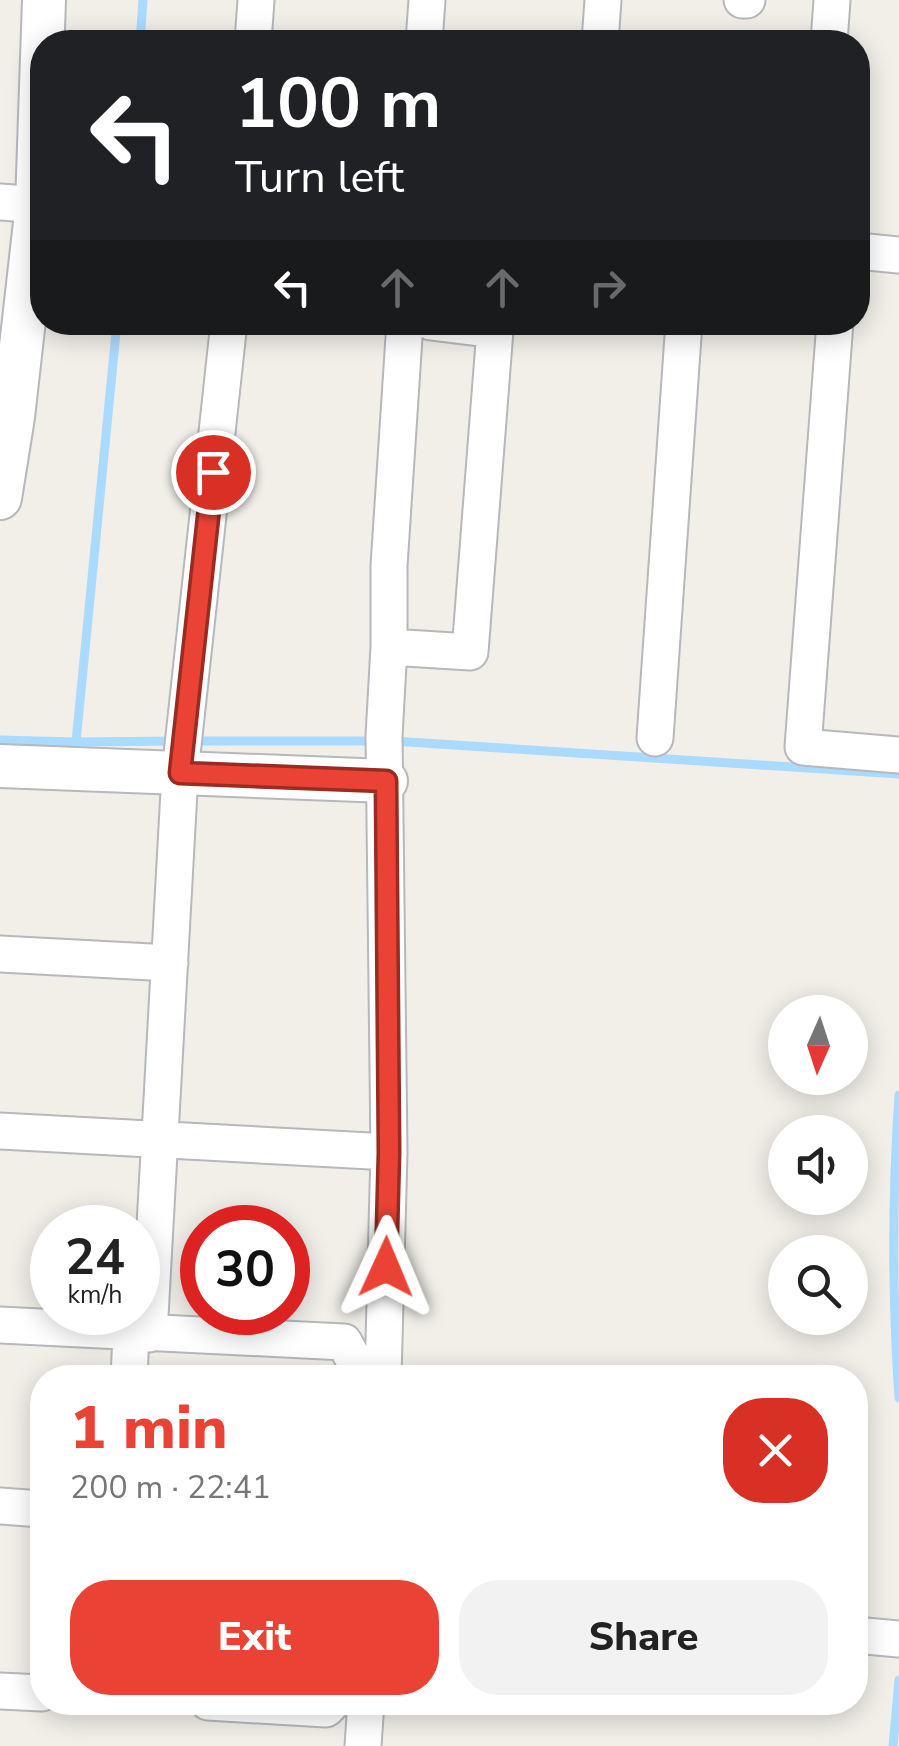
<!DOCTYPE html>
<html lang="en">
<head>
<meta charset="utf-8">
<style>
  :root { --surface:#fff; --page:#f2f2f2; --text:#222; --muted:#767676; --accent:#ea4335 }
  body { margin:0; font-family:"Nunito Sans",sans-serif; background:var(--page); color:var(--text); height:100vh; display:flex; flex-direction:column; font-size:38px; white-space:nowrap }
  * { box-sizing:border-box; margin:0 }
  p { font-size:32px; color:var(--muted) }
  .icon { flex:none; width:55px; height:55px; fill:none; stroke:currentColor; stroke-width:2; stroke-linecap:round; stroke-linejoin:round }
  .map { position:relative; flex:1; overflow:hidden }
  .sheet { position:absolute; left:30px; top:1365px; width:838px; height:350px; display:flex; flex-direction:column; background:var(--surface); border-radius:40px; box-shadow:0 5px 25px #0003 }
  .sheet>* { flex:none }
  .hud { position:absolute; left:30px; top:30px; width:840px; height:305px; border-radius:40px; box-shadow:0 5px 25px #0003; background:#202124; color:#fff; overflow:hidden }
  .needle { width:65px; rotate:183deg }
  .controls { position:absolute; left:768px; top:995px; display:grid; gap:20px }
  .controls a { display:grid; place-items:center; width:100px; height:100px; border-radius:50%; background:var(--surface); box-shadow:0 5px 25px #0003; font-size:50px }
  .speed { position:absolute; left:30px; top:1205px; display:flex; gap:20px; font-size:50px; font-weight:700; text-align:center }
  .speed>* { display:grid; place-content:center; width:130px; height:130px; border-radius:50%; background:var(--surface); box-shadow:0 5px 25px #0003; line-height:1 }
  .speed small { font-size:25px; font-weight:400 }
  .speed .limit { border:15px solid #d22; background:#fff; color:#111 }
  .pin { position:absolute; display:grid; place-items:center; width:85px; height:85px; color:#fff; margin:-42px; border:5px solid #fff; border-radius:50%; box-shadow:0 2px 10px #0007 }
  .me { position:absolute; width:110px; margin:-55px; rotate:1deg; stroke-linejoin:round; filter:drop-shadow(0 0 8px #0008) }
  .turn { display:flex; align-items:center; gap:35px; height:210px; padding:0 40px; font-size:45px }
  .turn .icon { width:130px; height:130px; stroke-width:2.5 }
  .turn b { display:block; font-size:70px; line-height:85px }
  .lanes { display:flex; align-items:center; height:95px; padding:0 40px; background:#0003; justify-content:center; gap:50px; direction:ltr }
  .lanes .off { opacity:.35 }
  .round { display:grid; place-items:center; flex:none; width:105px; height:105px; border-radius:40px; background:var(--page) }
  .overview { display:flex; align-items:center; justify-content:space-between; height:170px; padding:0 40px }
  h1 { font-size:60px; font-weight:800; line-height:75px; color:var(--accent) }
  .button { display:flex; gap:20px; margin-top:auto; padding:20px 40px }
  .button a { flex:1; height:115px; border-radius:40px; background:var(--accent); color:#fff; font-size:40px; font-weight:800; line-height:115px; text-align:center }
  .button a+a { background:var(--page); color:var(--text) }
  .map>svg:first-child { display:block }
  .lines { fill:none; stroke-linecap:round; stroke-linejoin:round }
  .stream { stroke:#aadaff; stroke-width:9 }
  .minor-casing { stroke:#b5b8bc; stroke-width:39 }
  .tertiary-casing { stroke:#b5b8bc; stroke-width:46 }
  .minor { stroke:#fff; stroke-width:35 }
  .tertiary { stroke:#fff; stroke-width:42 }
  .route-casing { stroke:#982c22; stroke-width:25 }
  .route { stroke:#ea4335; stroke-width:18 }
</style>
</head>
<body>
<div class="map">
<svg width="899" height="1746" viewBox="0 0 899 1746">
  <rect width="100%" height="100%" fill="#f1efe8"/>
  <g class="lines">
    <path class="stream" d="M140,42L143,0
      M117,322L76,742L177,741
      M0,740L76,742
      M193,741H377
      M393,741L899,774
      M899,1095C892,1196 892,1297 899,1398
      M893,1746L899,1680"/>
    <g class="minor-casing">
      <path id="minor" d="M742,0H747
        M253,42L256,0
        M424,42L427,0
        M600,42L603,0
        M829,42L832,0
        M0,202L42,205
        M858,251L899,255
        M835,322L803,747L899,755
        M389,647L470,652L495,330L431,322
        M655,738L684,322
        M0,954L170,963
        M0,1131L389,1152
        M0,1325L344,1342L355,1362L354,1378
        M149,1334L180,773L229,322
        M129,1378L131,1333
        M383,1378L389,1152L384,736L389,647V566L405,322
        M0,1506L42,1509
        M855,1635L899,1639
        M0,1691L42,1693
        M208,1702L326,1709L333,1702
        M363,1746L366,1702"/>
    </g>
    <g class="tertiary-casing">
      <path id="tertiary" d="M0,498L13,417L37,205L44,0
        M0,766L386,781"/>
    </g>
    <use href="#minor" class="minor"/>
    <use href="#tertiary" class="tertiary"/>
  </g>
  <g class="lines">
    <g class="route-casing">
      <path id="route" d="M213,472L180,773L386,781L389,1152L386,1267"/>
    </g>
    <use href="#route" class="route"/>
  </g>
</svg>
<div class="controls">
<a><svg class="needle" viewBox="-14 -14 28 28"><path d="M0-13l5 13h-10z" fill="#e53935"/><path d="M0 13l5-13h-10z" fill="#767676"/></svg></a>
<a><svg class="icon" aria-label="sound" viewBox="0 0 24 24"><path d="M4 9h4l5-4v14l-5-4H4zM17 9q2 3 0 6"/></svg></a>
<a><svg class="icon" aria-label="search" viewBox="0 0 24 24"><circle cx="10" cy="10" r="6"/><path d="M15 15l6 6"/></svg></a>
</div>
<div class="speed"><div>24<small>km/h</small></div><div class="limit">30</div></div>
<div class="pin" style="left:213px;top:472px;background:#d93025"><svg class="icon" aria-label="arrive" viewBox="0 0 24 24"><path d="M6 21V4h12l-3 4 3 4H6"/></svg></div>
<svg class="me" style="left:386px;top:1267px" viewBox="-20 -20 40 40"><path d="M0-17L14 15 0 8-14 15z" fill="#ea4335" stroke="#fff" stroke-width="4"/></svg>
<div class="hud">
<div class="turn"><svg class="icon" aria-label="left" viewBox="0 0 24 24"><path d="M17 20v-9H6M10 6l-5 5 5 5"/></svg><div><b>100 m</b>Turn left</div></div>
<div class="lanes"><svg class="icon" aria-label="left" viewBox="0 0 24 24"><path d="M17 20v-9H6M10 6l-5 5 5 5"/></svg><svg class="icon off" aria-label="ahead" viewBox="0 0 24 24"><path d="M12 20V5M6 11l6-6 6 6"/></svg><svg class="icon off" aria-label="ahead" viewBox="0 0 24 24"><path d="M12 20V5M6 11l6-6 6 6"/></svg><svg class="icon off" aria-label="right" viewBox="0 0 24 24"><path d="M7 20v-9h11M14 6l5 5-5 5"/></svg></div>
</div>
<section class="sheet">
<div class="overview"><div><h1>1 min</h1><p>200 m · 22:41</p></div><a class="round" style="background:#d93025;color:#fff"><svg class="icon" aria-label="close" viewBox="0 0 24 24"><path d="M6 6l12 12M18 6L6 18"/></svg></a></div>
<div class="button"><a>Exit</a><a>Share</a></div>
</section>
</div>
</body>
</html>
